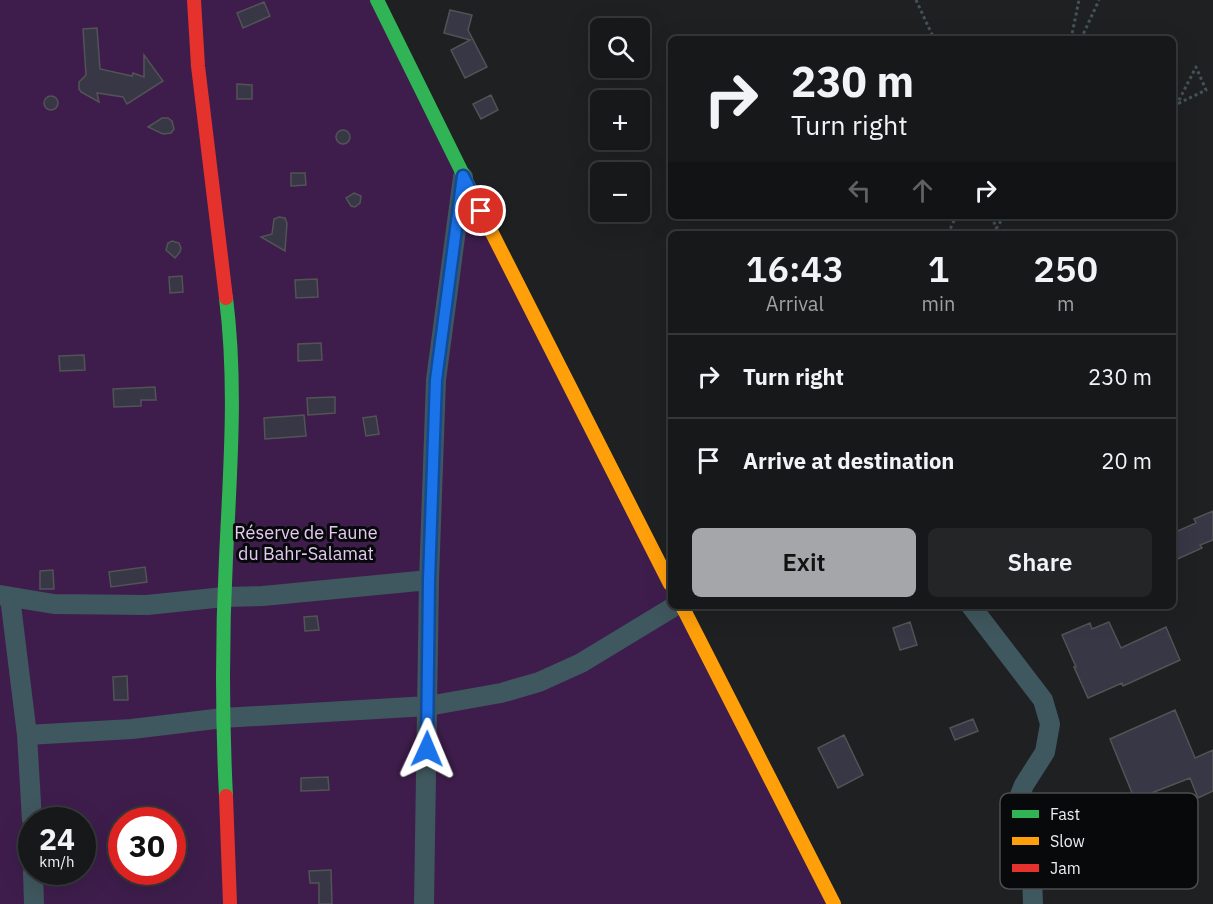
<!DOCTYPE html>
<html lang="en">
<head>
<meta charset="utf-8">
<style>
  :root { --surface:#16181a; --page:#232527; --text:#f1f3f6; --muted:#9ea0a2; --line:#353739; --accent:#a4a6a9 }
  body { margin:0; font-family:"IBM Plex Sans",sans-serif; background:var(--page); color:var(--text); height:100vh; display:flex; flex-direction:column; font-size:22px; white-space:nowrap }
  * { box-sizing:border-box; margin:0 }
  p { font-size:20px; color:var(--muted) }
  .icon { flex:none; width:33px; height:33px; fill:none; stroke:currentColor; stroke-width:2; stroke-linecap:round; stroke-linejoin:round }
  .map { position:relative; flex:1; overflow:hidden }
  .details { position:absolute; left:668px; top:231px; width:508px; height:378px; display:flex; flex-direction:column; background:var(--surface); border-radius:9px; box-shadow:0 6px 24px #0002,0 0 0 2px var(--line) }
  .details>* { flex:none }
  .guide { position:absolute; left:668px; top:36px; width:508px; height:183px; border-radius:9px; box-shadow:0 6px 24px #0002,0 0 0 2px var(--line); background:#16181a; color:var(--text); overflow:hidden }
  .buttons { position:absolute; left:590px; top:18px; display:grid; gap:12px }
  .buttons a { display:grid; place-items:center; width:60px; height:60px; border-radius:9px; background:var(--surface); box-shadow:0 6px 24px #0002,0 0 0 2px var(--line); font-size:30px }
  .speed { position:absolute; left:18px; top:807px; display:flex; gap:12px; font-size:30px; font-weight:700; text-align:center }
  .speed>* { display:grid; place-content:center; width:78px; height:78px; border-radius:50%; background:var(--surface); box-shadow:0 6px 24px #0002,0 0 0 2px var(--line); line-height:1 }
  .speed small { font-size:15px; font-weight:400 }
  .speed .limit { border:9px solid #d22; background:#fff; color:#111 }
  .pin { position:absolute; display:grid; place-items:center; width:51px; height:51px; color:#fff; margin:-26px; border:3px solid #fff; border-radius:50%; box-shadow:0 2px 6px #0007 }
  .me { position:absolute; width:66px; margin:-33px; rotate:1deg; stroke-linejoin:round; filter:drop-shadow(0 0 4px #0008) }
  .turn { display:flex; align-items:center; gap:21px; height:126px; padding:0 24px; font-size:27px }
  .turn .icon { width:78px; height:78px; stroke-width:2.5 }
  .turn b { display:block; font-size:42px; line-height:51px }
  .lanes { display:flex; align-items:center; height:57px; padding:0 24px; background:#0003; justify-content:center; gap:30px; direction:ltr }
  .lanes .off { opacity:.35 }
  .eta { display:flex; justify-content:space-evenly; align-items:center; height:102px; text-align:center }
  .eta b { font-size:36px; font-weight:600; line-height:42px }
  .button { display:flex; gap:12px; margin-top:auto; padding:12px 24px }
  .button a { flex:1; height:69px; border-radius:9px; background:var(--accent); color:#111; font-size:24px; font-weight:600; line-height:69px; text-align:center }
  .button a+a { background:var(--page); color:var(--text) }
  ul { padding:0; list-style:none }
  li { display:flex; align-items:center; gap:18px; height:84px; padding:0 24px; border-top:2px solid var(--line) }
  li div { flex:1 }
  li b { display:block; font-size:22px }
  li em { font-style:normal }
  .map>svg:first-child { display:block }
  .green { fill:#3e1d4c; fill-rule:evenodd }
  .building { fill:#383746; stroke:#525355; stroke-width:1.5 }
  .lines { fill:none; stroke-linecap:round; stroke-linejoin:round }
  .path { stroke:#435358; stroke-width:3; stroke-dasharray:3 3; stroke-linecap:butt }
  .street { stroke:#3f575e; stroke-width:20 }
  .fast { stroke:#30b455; stroke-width:14 }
  .slow { stroke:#ff9f0a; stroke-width:14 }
  .jam { stroke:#e5322d; stroke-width:14 }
  .route-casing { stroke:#114b97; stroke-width:15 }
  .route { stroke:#1a73e8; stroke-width:10 }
  .labels { text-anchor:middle; stroke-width:6; stroke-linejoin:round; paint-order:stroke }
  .park-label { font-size:18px; fill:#e4caf1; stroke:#08090b }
  .key { fill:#08090b; stroke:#4c4e50; stroke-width:1.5 }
  .key-label { font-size:16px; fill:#eceef1 }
</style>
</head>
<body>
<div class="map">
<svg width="1213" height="904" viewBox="0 0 1213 904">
  <rect width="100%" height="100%" fill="#1e2022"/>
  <path class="green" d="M0,0H377L834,904H0ZM32,820H82V872H32ZM122,820H172V872H122Z"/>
  <path class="building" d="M264,2L270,16L243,28L237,13Z
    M450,10L472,15L468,30L487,67L465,78L451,50L470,40L444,33Z
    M97,28L100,69L132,76L133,73L144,77V55L163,81L127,104L123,97L97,93L99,102L81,92L79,89V82L86,75L83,29Z
    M237,84L252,85V99H237Z
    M491,95L498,110L481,119L473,104Z
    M44 103a7 7 0 1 1 14 0a7 7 0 1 1-14 0Z
    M162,118H168L172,121L174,129L171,133L163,134L148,127Z
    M336 137a7 7 0 1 1 14 0a7 7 0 1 1-14 0Z
    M291,173H305L306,185L291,186Z
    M354,193L361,196L360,203L355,207L351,206L346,198Z
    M279,217L285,218L287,223L285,251L261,237L272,234L274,219Z
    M172,241L179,243L181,248L180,252L175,258L166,250L168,243Z
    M182,276L183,292L170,293L169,277Z
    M317,279L318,297L296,298L295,280Z
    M321,343L322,360L298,361V344Z
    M84,355L85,370L60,371L59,356Z
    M155,387L156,400H141V406L114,407L113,389Z
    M335,397V413L308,415L307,398Z
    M304,415L306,436L265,439L264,418Z
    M376,416L379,434L366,436L363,418Z
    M1213,511V540L1200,545L1202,548L1173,561V533L1196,523L1194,519Z
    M145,567L147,582L111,587L109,572Z
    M53,570L54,589H40V571Z
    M317,616L319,630L305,631L304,617Z
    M910,622L917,645L900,650L893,628Z
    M1109,622L1121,648L1166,627L1180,660L1123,686L1122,683L1088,698L1074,667H1076L1062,635L1090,623L1092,629Z
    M127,676L128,700H114L113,677Z
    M1175,710L1195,758L1213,750V791L1198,798L1190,778L1149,794L1161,822L1169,818L1178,839L1155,849L1110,739Z
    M973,719L978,731L955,740L950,728Z
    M844,735L863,775L838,788L818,748Z
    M328,777L329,790L301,791V778Z
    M331,870L332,904H319V883H310L309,871Z"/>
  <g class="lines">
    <path class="path" d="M916,0L934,39
      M1071,39L1079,0
      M1081,39L1099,0
      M1173,106L1206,90L1196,67L1177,104
      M992,216L998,234
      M948,234L956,216
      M993,234L1004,216"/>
    <path class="street" d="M0,595L54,604L147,605L224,597L263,596L429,580
      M10,597L27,735L32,820
      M971,606L1043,700L1050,724L1045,752L1024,785L1016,805L1013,825L1032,875L1033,904
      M27,735L132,729L223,718L428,706L501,693L539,682L581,663L675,606
      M33,872L34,904
      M424,904L429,580L436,380L463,177"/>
    <path class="fast" d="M377,0L490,229
      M226,796C222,716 222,637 226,558C230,471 237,385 226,298"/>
    <path class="slow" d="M490,229L670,584
      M682,606L834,904"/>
    <path class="jam" d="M194,0L198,66L226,298
      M226,796L230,904"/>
  </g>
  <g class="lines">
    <g class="route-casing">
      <path id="route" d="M427,749L429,580L436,380L463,176L481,211"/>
    </g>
    <use href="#route" class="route"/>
  </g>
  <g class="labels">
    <g class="park-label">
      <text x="306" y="539">Réserve de Faune<tspan x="306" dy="21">du Bahr-Salamat</tspan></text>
    </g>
  </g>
  <rect x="1000" y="793" width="198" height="96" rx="9" class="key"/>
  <rect x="1012" y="810" width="27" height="8" fill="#30b455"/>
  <rect x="1012" y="837" width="27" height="8" fill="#ff9f0a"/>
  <rect x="1012" y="864" width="27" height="8" fill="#e5322d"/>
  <g class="key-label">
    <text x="1050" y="820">Fast</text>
    <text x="1050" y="847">Slow</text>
    <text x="1050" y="874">Jam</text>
  </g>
</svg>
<div class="buttons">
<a><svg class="icon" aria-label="search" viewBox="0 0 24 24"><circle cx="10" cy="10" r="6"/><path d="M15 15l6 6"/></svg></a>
<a>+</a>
<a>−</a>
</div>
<div class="speed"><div>24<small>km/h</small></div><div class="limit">30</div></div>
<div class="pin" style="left:481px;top:211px;background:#d93025"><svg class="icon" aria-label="arrive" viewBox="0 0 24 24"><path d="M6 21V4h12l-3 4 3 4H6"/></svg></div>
<svg class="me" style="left:427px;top:749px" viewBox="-20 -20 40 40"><path d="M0-17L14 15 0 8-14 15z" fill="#1a73e8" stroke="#fff" stroke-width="4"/></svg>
<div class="guide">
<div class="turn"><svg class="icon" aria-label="right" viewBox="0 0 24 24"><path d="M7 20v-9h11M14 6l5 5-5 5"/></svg><div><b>230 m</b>Turn right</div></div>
<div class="lanes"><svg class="icon off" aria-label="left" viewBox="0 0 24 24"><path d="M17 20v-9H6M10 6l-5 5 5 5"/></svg><svg class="icon off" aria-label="ahead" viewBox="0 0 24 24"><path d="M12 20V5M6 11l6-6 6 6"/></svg><svg class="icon" aria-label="right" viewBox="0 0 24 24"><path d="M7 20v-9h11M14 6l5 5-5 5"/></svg></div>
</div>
<section class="details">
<div class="eta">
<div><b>16:43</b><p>Arrival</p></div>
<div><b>1</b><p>min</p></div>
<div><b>250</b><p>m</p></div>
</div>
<ul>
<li><svg class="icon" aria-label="right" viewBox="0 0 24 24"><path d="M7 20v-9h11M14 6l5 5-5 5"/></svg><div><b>Turn right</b></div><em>230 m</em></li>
<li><svg class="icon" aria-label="arrive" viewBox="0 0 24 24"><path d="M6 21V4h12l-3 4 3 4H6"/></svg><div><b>Arrive at destination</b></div><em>20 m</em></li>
</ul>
<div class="button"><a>Exit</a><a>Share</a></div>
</section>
</div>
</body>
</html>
